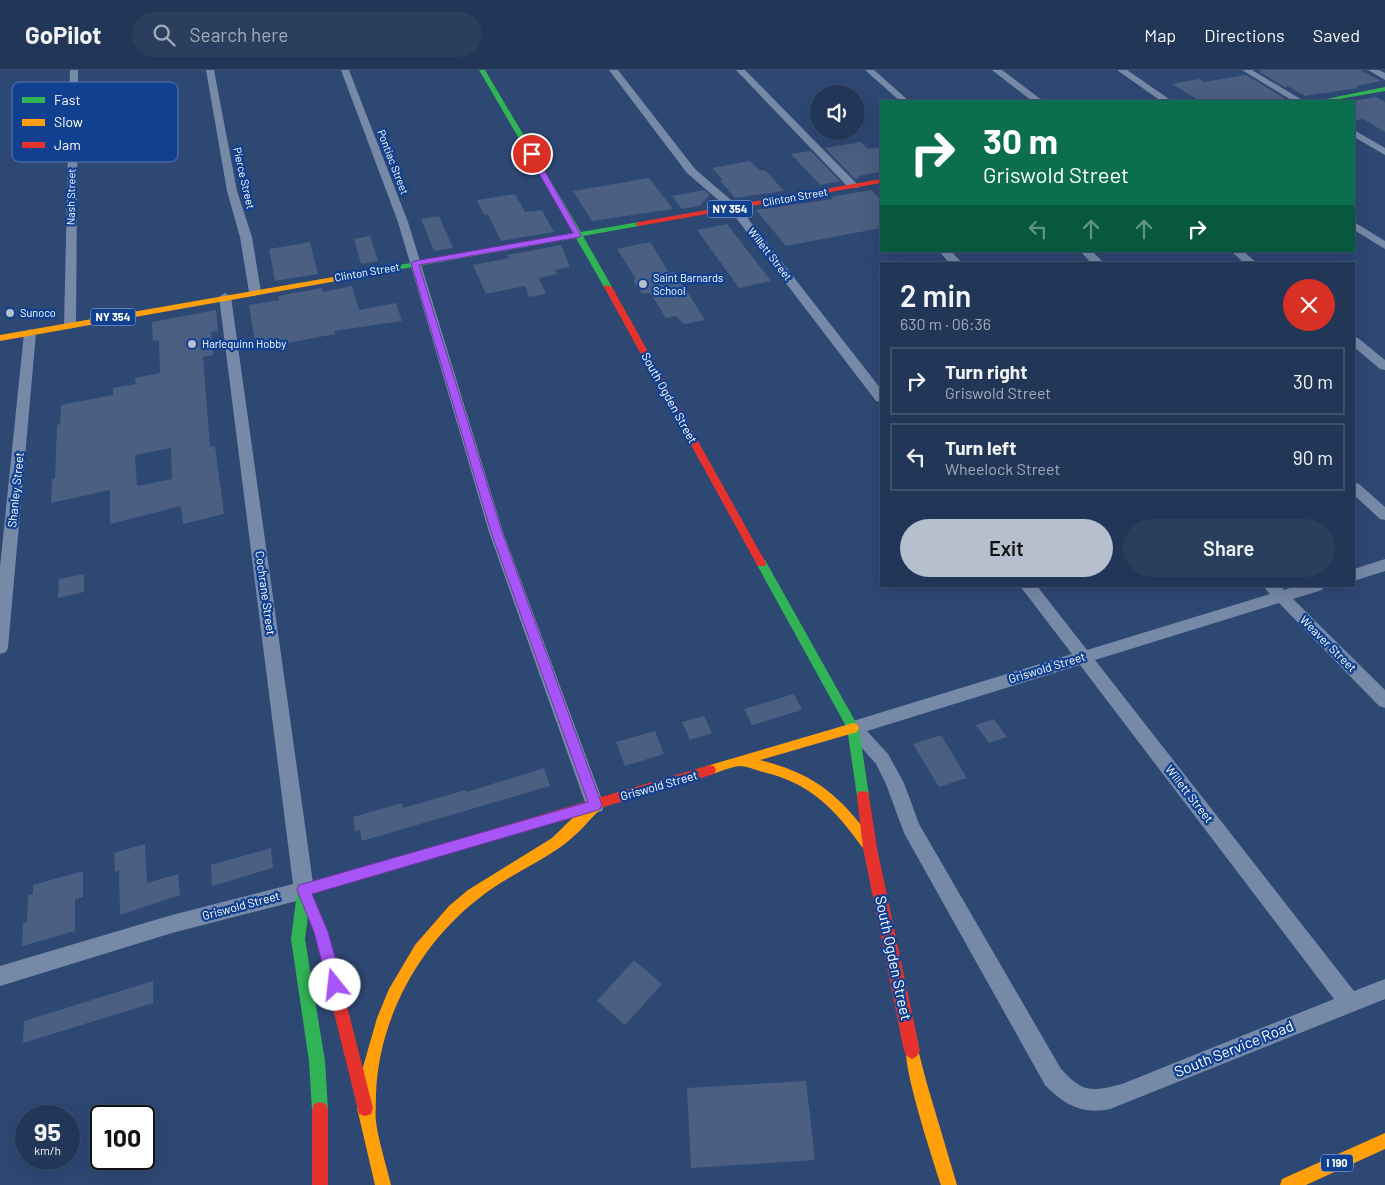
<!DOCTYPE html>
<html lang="en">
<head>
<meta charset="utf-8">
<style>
  :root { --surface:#223657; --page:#2a3e5d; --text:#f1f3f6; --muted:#a2abba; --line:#3f506d; --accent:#b6bfce }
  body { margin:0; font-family:Barlow,sans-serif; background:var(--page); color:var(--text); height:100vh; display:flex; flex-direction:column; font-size:19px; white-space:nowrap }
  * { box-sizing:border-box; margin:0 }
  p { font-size:16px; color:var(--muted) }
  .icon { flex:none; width:28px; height:28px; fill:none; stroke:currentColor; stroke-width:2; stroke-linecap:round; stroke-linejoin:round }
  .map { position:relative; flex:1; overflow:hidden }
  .drawer { position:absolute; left:880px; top:192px; width:475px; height:325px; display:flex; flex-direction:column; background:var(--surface); border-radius:0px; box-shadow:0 5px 20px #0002,0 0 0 1px var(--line) }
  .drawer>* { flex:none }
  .banner { position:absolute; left:880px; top:30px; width:475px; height:152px; border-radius:0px; box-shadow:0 5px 20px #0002,0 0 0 1px var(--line); background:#0b6e4f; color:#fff; overflow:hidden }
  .tools { position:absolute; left:810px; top:15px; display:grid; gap:10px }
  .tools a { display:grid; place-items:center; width:55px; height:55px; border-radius:50%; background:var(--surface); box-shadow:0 5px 20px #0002,0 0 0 1px var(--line); font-size:25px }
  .speed { position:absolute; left:15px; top:1035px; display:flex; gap:10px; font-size:25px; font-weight:700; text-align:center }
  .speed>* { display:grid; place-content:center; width:65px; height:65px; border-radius:50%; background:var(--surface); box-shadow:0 5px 20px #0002,0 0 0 1px var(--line); line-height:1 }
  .speed small { font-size:12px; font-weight:400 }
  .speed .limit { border:2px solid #111; border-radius:8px; background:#fff; color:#111 }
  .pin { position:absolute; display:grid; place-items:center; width:42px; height:42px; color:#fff; margin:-21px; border:2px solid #fff; border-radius:50%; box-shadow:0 1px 5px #0007 }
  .me { position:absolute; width:55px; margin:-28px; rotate:344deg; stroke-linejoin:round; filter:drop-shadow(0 0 4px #0008) }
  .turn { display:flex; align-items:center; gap:18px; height:105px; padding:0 20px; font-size:22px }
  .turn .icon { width:65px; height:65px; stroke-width:2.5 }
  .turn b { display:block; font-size:35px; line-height:42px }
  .lanes { display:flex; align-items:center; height:48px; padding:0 20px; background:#0003; justify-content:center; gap:25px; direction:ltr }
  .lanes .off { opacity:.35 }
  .round { display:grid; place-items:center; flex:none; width:52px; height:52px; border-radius:26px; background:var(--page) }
  .head { display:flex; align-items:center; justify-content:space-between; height:85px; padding:0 20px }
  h1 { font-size:30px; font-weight:600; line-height:38px }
  .cta { display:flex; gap:10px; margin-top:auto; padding:10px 20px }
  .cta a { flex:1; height:58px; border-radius:30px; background:var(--accent); color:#111; font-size:20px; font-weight:600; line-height:58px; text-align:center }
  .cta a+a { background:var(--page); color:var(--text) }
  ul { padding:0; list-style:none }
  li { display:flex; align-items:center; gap:15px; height:68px; margin:0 10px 8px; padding:0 10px; border:2px solid var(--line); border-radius:0px }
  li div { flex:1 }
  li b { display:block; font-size:19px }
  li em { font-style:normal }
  header { display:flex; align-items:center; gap:30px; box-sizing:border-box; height:70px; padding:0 25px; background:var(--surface); border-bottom:1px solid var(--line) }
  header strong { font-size:24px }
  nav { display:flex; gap:28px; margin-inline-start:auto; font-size:18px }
  .search { width:350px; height:45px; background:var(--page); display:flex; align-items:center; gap:12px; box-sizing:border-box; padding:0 18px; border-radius:28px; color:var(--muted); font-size:19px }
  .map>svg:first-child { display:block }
  .building { fill:#4a5f82; fill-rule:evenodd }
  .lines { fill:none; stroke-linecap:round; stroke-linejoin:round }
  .street { fill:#7689a7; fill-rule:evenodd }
  .fast { fill:#30b455; fill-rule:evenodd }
  .slow { fill:#ff9f0a; fill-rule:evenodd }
  .jam { fill:#e5322d; fill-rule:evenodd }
  .route { fill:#a855f7; stroke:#6d37a1 }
  .poi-dot { fill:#b6bfce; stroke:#114091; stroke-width:2 }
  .labels { text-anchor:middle; stroke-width:4.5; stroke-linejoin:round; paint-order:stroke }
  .far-street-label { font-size:11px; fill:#fff; stroke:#114091 }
  .shield { fill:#114091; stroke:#b8c6de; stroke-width:1 }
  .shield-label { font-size:11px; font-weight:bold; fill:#fff }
  .far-poi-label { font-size:11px; fill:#fff; stroke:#114091; text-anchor:start }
  .street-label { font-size:12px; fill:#fff; stroke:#114091 }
  .near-street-label { font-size:15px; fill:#fff; stroke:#114091 }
  .key { fill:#114091; stroke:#5879b2; stroke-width:1 }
  .key-label { font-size:14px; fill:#fff }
</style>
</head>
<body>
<header>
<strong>GoPilot</strong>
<div class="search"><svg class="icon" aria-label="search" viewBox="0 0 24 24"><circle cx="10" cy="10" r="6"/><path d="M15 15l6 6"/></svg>Search here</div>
<nav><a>Map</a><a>Directions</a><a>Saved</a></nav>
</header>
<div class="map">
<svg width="1385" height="1115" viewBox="0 0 1385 1115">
  <rect width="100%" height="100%" fill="#2e4874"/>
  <path class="building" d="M1259,0H1360L1381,11L1356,16L1359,18L1305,26L1287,16L1286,18L1260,2H1262Z
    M1246,5L1284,28L1283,30L1200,31L1172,14L1199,9L1204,12Z
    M1376,27L1385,32V62L1363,49L1354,51V31H1352Z
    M861,72L868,79L881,77V102L858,106L859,108L855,109L825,78Z
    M811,81L840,111L820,115L791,84Z
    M750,91L759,100L766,101L784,121L735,128L720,111L723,110L712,98Z
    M649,108L673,139L592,151L573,121Z
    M704,120L710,125L699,136L682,139L672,126Z
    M871,120L881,130V158L786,176L756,140L833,129L831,127Z
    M515,124L525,142L542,140L554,162L501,171L488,144L484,145L477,130Z
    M439,146L453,178L434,181L421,149Z
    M727,154L771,211L739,218L697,160Z
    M370,166L378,191L361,194L354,169Z
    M310,172L318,204L275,211L269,179Z
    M644,173H651L669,203L675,202L705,250L684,254L676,246L666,248L650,223L642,224L633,210L636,209L617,179Z
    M561,175L570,197L555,200L557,204L539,208L546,224L529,227L525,216L486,224L473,195L509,188L507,185Z
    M352,216L359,240L396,233L402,251L334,261L335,264L256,279L249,235L279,230L278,226L322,218L323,222Z
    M216,240L218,261L211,262L213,285L203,287L210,377L215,376L224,444L183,454L181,436L110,454V420L51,433L52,409H55L57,355L60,354L61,335L113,325V318L136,314L135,308L160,303L159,270L153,271L152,252ZM171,378L172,409L137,416L135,385Z
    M84,504V522L58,528L59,509Z
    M794,624L802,640L752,655L744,639Z
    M704,646L712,663L690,670L682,652Z
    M994,649L1007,667L989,673L976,655Z
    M655,661L664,684L625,696L616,672Z
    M941,665L967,708L939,717L913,674Z
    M544,698L550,716L362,771L360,760L355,761L353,747L402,733L403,738L466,720L467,722Z
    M145,774L147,813L178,804L180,825L120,845L119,800L115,802L114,783Z
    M271,778L273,798L212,816L211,795Z
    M83,801V827L75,829V861L22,876L23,853L27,852L28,825L33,824V815Z
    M634,890L662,914L625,955L597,931Z
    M153,911V933L23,973L24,951Z
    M806,1011L815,1090L691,1098L687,1018Z"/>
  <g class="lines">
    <path class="street" d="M70,0H78L76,255L70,259L64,255Z
      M206,0H214L237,121L252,167L261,222L255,226L249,222L240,167L227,121Z
      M341,0H349L408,152L503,462L604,735L602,741L595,743L588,741L586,735L489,462L398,152Z
      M609,0H618L695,99L738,136L881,319V332L876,331L730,140L687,103Z
      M736,0H745L857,114L858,116L857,118H849Z
      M865,0H874L909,31H900Z
      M992,0H1002L1043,31H1032Z
      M1117,0H1127L1172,31H1161Z
      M1242,0H1252L1304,31H1293Z
      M1368,0H1379L1385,3V10Z
      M1354,60L1385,78V85L1354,67Z
      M1354,152L1385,171V179L1354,160Z
      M939,181H951L963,194H950Z
      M1080,181H1092L1105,194H1092Z
      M1231,181H1243L1258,194H1245Z
      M225,223L231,227L314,820L311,826L304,829L172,863L0,916V896L172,845L293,814L219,227Z
      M30,259L36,263L8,578L6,582L0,584V497L24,263Z
      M1354,267L1358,268L1385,290V300L1380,299L1354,277Z
      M1354,412L1359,414L1385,437V450L1380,449L1354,425Z
      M1385,489V501L1354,511V499Z
      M1020,516H1037L1087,580L1270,524L1263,516H1281L1284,520L1296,516H1324L1322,520L1293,529L1385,620V638L1379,636L1279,533L1095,590L1354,921L1385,909V929L1110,1039C1083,1045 1064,1035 1045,1015L904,763L886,714L876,694L844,658L847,653L853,651L1072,584ZM1080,595L1334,929L1122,1014C1091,1022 1083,1023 1061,999L919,754L904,713L888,684L867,661Z"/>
    <path class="fast" d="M479,0H485L581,162L639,152L643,154L639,156L583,166L612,217L611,219L604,217L576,168L345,209L341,207L345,205L574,163Z
      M1385,17V21L1328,31H1316Z
      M761,489L765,490L859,658L869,726L868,730L863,731L858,730L857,726L847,658L756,493Z
      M304,817L309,819L311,823L305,869L325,991L328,1040L326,1046L320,1048L314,1046L312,1040L309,991L291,869L297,823L299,819Z"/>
    <path class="slow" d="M345,205L349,207L348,209L0,271V265Z
      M853,653L857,654L859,658L857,662L760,690C815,704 839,725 872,769L874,773L872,777L867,779L862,777C835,739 810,713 763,702C756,700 746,696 740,696C730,697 719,702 710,705L706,704L704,700L706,696L710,695Z
      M595,729L600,731L601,735L600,739C588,752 576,766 562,776C535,795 504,808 478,829C419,875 378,950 376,1025C376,1034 375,1044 376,1052C379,1073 386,1094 391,1115H375L357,1038L361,1032L363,997L377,948L389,919L415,875L449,836L468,820L552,768L590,731Z
      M912,973L917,976L927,1014L957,1115H941C934,1093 900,991 907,976Z
      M1385,1063V1079L1306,1115H1280L1282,1109Z"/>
    <path class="jam" d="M881,109V113L639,156L635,154L639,152Z
      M605,215L612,217L766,493L765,496H757L756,493L604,217Z
      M710,695L714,696L716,700L714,704L312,824L328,862L373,1038L371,1044L365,1046L359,1044L314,862L297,820L299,816Z
      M863,721L868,722L869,726L877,778L920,981L917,986L912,989L907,986L904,981L863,778L857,726L858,722Z
      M320,1032L326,1034L328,1040V1115H312V1040L314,1034Z"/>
  </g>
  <path class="route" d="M532,81L535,84L581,165L580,167L419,195L502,462L602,735L600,739L595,741L312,824L328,862L343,915L341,920L335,922L330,920L328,915L314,862L297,820L299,815L588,732L491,462L411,193L415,191L573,163L528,84Z"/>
  <g class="poi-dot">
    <circle cx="643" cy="214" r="5"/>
    <circle cx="10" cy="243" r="5"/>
    <circle cx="192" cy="274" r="5"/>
  </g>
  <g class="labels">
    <g class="far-street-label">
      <text transform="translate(393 92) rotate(69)" y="4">Pontiac Street</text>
      <text transform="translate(244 108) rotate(77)" y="4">Pierce Street</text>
      <text transform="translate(71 127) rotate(-89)" y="4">Nash Street</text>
      <text transform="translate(795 127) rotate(-10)" y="4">Clinton Street</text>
      <text transform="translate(770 184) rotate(52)" y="4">Willett Street</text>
      <text transform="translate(367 202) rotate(-10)" y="4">Clinton Street</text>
    </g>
    <g class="shield">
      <rect x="707.5" y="130.5" width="45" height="17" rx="4"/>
      <rect x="90.5" y="238.5" width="45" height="17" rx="4"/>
      <rect x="1321" y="1084.5" width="32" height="17" rx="4"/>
    </g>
    <g class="shield-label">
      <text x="730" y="143">NY 354</text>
      <text x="113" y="251">NY 354</text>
      <text x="1337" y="1097">I 190</text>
    </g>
    <g class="far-poi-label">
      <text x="653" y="212">Saint Barnards<tspan x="653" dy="13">School</tspan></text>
      <text x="20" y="247">Sunoco</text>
      <text x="202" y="278">Harlequinn Hobby</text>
    </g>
    <g class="street-label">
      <text transform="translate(669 328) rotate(61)" y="4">South Ogden Street</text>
      <text transform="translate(16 420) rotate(-84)" y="4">Shanley Street</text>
      <text transform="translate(265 523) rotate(82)" y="4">Cochrane Street</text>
      <text transform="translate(1328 574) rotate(45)" y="4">Weaver Street</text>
      <text transform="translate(1047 598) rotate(-17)" y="4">Griswold Street</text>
      <text transform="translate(659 716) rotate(-16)" y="4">Griswold Street</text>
      <text transform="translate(1189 724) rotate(52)" y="4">Willett Street</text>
      <text transform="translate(241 836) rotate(-15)" y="4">Griswold Street</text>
    </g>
    <g class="near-street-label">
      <text transform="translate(893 888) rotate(78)" y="5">South Ogden Street</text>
      <text transform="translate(1234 979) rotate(-22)" y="5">South Service Road</text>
    </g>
  </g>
  <rect x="12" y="12" width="166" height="80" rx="8" class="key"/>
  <rect x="22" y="27" width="23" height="6" fill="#30b455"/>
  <rect x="22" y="49" width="23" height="7" fill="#ff9f0a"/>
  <rect x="22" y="72" width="23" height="6" fill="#e5322d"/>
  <g class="key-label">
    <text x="54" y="35">Fast</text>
    <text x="54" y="57">Slow</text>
    <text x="54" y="80">Jam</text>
  </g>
</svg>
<div class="tools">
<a><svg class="icon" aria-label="sound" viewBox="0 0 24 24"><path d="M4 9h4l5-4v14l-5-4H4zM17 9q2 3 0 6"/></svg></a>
</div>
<div class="speed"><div>95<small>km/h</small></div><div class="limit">100</div></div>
<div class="pin" style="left:532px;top:84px;background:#d93025"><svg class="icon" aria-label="arrive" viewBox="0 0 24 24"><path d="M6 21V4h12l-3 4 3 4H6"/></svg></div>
<svg class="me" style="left:335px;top:915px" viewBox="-20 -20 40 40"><circle r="19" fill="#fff"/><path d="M0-13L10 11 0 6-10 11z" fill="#a855f7"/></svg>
<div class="banner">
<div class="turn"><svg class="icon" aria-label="right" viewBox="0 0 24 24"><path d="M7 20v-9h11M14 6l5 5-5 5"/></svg><div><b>30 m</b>Griswold Street</div></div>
<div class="lanes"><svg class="icon off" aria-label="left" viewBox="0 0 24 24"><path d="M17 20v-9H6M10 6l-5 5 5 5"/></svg><svg class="icon off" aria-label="ahead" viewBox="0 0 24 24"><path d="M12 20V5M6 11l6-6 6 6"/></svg><svg class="icon off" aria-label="ahead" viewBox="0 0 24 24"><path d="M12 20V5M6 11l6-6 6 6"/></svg><svg class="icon" aria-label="right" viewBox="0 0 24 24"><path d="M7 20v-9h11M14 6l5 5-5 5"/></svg></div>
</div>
<section class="drawer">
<div class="head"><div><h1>2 min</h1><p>630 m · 06:36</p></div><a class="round" style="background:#d93025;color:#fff"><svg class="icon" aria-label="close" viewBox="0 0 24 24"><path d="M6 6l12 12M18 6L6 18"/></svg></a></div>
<ul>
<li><svg class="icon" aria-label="right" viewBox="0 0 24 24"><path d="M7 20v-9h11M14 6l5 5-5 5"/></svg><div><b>Turn right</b><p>Griswold Street</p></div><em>30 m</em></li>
<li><svg class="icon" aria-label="left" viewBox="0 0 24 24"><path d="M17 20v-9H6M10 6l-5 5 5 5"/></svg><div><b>Turn left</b><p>Wheelock Street</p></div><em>90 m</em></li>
</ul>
<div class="cta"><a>Exit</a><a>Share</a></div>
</section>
</div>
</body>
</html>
